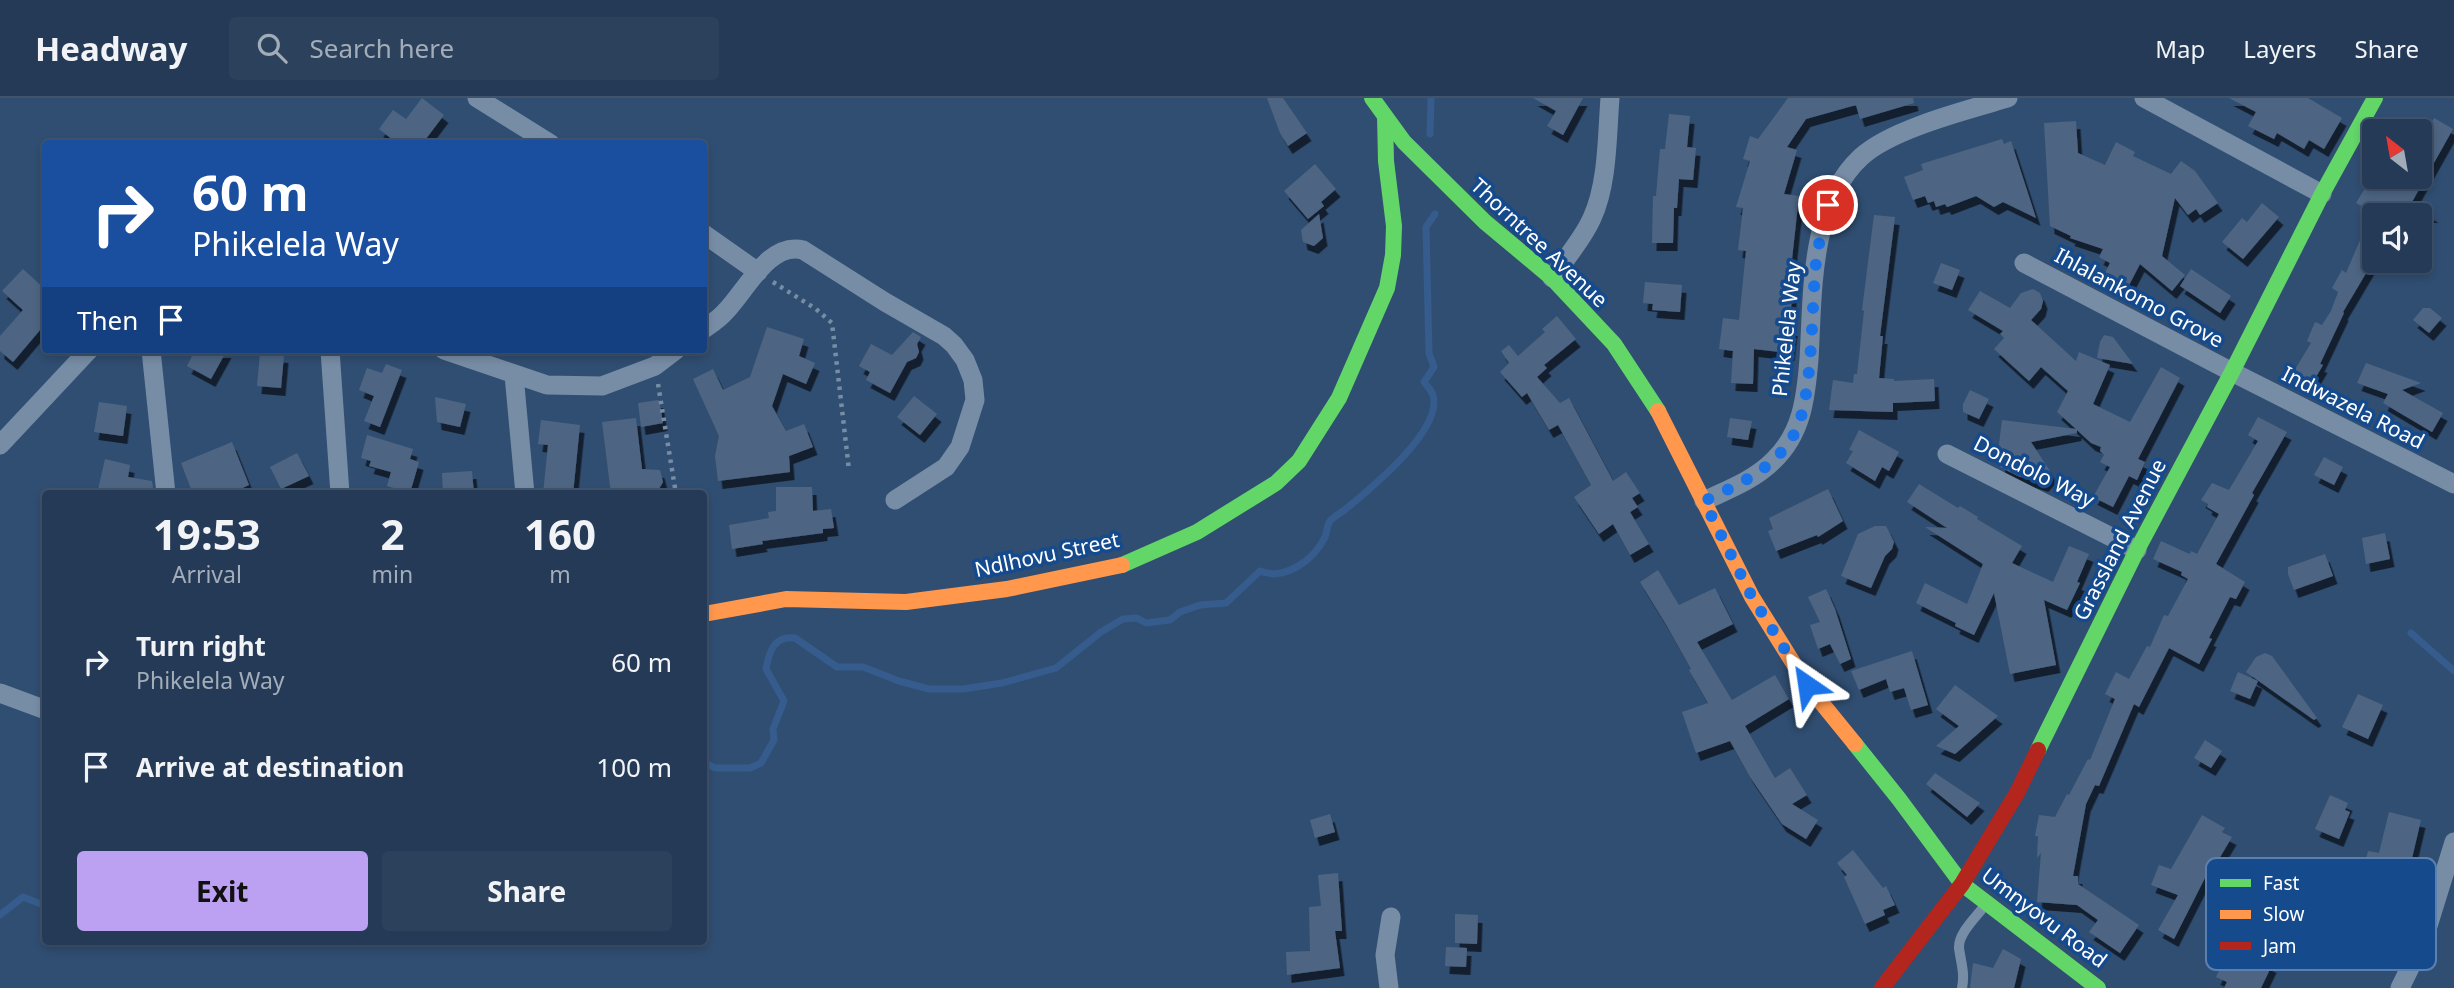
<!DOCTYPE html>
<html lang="en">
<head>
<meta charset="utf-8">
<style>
  :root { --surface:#243a56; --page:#2c415c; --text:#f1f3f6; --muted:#a3adb9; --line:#41546c; --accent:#bca0f2 }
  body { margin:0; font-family:"Noto Sans",sans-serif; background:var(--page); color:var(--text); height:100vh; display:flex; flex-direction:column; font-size:26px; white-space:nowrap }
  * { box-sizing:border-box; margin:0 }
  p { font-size:23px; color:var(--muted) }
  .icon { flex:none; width:38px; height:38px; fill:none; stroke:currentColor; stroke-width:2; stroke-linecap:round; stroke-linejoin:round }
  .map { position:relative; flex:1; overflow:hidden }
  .drawer { position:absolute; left:42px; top:392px; width:665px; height:455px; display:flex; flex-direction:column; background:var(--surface); border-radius:7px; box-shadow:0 4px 10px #0003,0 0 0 2px var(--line) }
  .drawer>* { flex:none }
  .banner { position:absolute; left:42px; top:42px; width:665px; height:214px; border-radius:7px; box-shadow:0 4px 10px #0003,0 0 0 2px var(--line); background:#1a4fa0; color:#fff; overflow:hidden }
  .needle { width:46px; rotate:329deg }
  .controls { position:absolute; left:2362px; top:21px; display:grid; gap:14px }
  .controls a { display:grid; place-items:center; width:70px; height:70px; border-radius:7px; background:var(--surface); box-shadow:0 4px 10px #0003,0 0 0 2px var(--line); font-size:35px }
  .pin { position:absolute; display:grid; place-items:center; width:60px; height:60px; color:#fff; margin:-30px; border:4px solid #fff; border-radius:50%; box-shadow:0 2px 7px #0007 }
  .me { position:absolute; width:77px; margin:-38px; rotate:328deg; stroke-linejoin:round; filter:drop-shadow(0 0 5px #0008) }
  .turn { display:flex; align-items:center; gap:24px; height:147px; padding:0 35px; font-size:32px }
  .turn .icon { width:91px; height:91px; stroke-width:2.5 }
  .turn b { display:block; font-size:49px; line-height:60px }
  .then { display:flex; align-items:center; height:66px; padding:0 35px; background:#0003; gap:14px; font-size:26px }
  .eta { display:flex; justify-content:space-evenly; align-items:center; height:119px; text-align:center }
  .eta b { font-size:42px; font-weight:700; line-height:49px }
  .action { display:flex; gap:14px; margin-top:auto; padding:14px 35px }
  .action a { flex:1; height:80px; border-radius:7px; background:var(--accent); color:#111; font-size:28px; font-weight:700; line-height:80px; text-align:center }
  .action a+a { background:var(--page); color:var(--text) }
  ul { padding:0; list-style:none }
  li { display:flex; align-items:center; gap:21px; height:105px; padding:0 35px }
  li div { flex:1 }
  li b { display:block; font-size:26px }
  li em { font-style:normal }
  header { display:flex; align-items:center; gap:42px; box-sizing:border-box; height:98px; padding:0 35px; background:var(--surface); border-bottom:2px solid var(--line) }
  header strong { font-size:33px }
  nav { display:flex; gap:38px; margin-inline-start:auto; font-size:24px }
  .search { width:490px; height:63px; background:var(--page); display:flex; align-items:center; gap:18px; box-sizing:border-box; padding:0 24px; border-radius:7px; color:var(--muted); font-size:26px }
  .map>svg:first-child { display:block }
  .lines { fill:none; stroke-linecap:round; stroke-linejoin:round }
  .stream { stroke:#355c8c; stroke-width:7 }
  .building { fill:#4d6582; filter:url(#shadow) }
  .path { stroke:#778da6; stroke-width:4.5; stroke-dasharray:3.5 5; stroke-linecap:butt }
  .lane { stroke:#778da6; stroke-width:10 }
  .street { stroke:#778da6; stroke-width:19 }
  .fast { stroke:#63d668; stroke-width:16 }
  .slow { stroke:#ff974d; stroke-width:16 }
  .jam { stroke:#b3261e; stroke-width:16 }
  .route { stroke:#1a73e8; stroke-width:12; stroke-dasharray:0 21.6 }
  .labels { text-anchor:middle; stroke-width:7; stroke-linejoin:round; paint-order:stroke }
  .street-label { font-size:21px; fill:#fff; stroke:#154a8d }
  .key { fill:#154a8d; stroke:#5b80af; stroke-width:2 }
  .key-label { font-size:19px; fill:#fff }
</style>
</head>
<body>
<header>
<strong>Headway</strong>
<div class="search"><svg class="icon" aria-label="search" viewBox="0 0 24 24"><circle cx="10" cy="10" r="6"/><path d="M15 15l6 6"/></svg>Search here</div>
<nav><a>Map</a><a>Layers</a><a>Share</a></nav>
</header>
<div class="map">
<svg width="2454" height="890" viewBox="0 0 2454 890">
  <defs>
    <filter id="shadow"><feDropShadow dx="4.5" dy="8" stdDeviation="0" flood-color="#0009"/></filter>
  </defs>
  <rect width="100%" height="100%" fill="#304e72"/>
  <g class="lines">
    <path class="stream" d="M1430,36L1431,0
      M2411,535L2454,573
      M704,664L715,670H750L761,665L774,642L773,631L784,603L766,571C769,554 774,537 795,540L837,569H863L899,583L929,591H963L1002,585L1056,570L1101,534L1123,521L1137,520L1146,525L1170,522L1180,514L1200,507L1226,505L1260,473C1285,483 1314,462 1325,439C1327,434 1327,427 1330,423C1334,418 1343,414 1347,410C1371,390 1443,332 1433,297C1432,293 1427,288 1424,284L1434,269L1429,255L1426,129L1435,116
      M0,817L23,799L46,808"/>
  </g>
  <path class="building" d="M422,0L444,17L422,46H398L379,31L393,12L406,21Z
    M1267,0H1283L1307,35L1288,48L1280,35Z
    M1533,0H1583L1563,37L1547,28L1556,13Z
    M1788,0H1913L1914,5L1860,21L1856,7L1806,21L1787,49L1797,52L1784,96L1799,98L1790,179L1794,180L1789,230H1793L1790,255L1754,251L1753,286L1731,285L1733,253L1719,251L1723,220L1739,222L1746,153L1738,152L1743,110L1736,109L1750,63L1743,61L1750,38L1758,41Z
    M2229,0H2308L2342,20L2324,51L2309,42L2304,51L2277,35L2274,41L2248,28L2256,14Z
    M1669,16L1690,18L1687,49L1696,50L1693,82L1679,81L1677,110H1674L1673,145H1652L1653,98H1656L1660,51H1665Z
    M2434,20L2453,31L2412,104L2434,117L2375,116V160L2343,214L2344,215L2320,266L2323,267L2313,284L2294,273L2311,245L2307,243L2315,224L2322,227L2331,213L2338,194L2332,190L2342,172L2346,175L2372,114L2356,105L2372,79H2420V45Z
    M2076,23L2078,55L2105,67L2116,44L2135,54L2133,58L2171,76L2181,63L2195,73L2218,105L2200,117L2196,111L2188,117L2175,100L2162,158L2185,177L2172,193L2140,166L2126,193L2102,181L2110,165L2099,159L2103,151L2070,140L2071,138L2050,128L2044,25Z
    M2002,41L2004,46L2011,43L2036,120L2003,104L1994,109L1976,98L1947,109L1945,106L1936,109L1934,103L1928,105L1925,98L1913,102L1904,79L1923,72L1921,66Z
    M1315,66L1336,91L1321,104L1324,108L1308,121L1284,93Z
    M2262,105L2279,119L2243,161L2222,144L2242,120L2247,124Z
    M1319,116L1323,140L1314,148L1303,144L1301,132Z
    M1874,117L1895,119L1880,238H1883L1879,280L1894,281V283L1934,281L1935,303L1893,305V314L1829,312L1833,282L1853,285L1854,276H1857L1864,213L1862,212Z
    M1941,165L1960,172L1952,192L1933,185Z
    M23,171L46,192V225L13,264L0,253V238L23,212L2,193Z
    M2191,171L2231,198L2220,215L2180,188Z
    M1645,184L1682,187L1680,214L1652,212L1653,206L1643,205Z
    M2033,191L2040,195L2043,203L2041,211L2031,222L2076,263L2079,254L2110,267L2093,306L2130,324L2161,269L2180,280L2138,361L2145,364L2137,382L2129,378L2113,409L2093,399L2110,369L2100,364L2104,357L2100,353L2101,349L2091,345L2077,332V335L2031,344L2050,373V379L2044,386L2018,378L2000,369L2001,363L1997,362L2002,322L2076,331L2057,314L2068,293L2041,269L2029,283L1994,251L2004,240L2000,236L2003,233L1968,212L1980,193L2010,210L2021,195Z
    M2423,210H2430L2442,220L2429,235L2413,222Z
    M1557,218L1576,241L1544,267L1547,270L1537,279L1560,305L1569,300L1613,383L1626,374L1640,395L1632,400L1638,409L1630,414L1649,446L1630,457L1613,426L1599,436L1574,399L1591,387L1558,327L1549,332L1527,295L1522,299L1500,274L1509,265L1501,253L1509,247L1518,258L1545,234L1542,231Z
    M767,229L804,241L799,258L815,265L806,286L783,276L772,308L786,333L804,326L813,349L789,358L790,374L718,383L715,358L719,338L693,281L713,271L723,292L750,279Z
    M913,234L921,239L917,246L919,254L916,260L907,264L890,295L866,282L870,274L859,268L871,246L892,257Z
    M2104,237L2113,239L2133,266L2097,260L2100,244Z
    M195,252H227L211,281L187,268Z
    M260,255L284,257L281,290L257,288Z
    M2366,265L2421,285L2402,292L2443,315L2432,334L2383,305L2388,296L2357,285Z
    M386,266L402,272L380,329L364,323L374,298L359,292L367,270L382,275Z
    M1970,292L1989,301L1979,321L1963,314V306Z
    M914,298L937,316L920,337L897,319Z
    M435,299L466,306L460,329L437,324Z
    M659,302L663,325L641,329L638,305Z
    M99,304L127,308L123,338L94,334Z
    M2258,319L2287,334L2252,395L2254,397L2216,466L2245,484L2236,501L2230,499L2209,540L2212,541L2199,566L2169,550L2139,609L2134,606L2099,688L2095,687L2086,706L2073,778H2078V786L2139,827L2120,855L2089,834L2098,822L2077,807L2037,804L2041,755L2037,760L2038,738H2035L2039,717L2055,719L2067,696L2069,697L2088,661L2090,662L2115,601L2105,596L2116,574L2129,581L2147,548L2150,549L2164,517L2168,518L2188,481L2181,477L2182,474L2153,461L2161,443L2185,454L2190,456L2191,453L2197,456L2219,416L2207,409L2208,406L2201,402L2212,385L2229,392L2258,343L2248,337Z
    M636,320L642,371L660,372L663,384L656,396H611L602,324Z
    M1730,320L1752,323L1748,342L1727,339Z
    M541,322L580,327L573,396H543L548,347L538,346Z
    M1859,332L1899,354L1889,373L1882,369L1875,383L1846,365L1853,353L1849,352Z
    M367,337L413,351L410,361L419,364L410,395L387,388L391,374L369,368L371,363L361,360Z
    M232,344L249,387L229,396H225L222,390L209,396H193L181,365Z
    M297,355L309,378L281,391L270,369Z
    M2324,359L2343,369L2334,387L2314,377Z
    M105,361L130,367L128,379L152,383L154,396H97Z
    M472,373L474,396H443L442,375Z
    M1919,386L1958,410L1960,408L1978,419L1977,421L2022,448L2012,465L2053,484L2069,448L2089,456L2077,484L2080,485L2067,512L2044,502L2056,567L2010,576L1994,495L1974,537L1955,528L1956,525L1916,505L1925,485L1967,506L1983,466L1925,429L1947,430L1907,404Z
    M776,389H812L813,413L831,411L834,430L823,431V435L762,443L763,446L732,451L729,427L769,420L768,414L776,413Z
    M1828,391L1843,423L1818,439L1817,437L1776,453L1768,433L1773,431L1769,420Z
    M1875,428H1886L1894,444L1892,451L1885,458L1871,490L1841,478L1858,436Z
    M2385,435L2390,461L2366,466L2362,440Z
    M2325,456L2333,478L2294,492L2288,476V469Z
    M1658,472L1679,507L1715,490L1733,526L1697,544L1732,602L1775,577L1789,601L1745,628L1775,680L1790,670L1807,697L1792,706L1818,722L1806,741L1782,726L1750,679L1730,643L1696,655L1682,614L1708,605L1689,572L1691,571L1667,528L1640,484Z
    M1826,491L1835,511L1851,561L1840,566L1830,546L1818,551L1810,527L1820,524L1808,499Z
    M1912,553L1928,607L1911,612L1904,590L1890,594L1886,581L1859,592L1851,573Z
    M2265,555L2272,558L2317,620L2314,622L2246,574L2256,559Z
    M2238,574L2258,583L2250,601L2230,593Z
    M1955,587L1998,618L1955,656L1936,648L1959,628L1936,611Z
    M2358,596L2383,607L2368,641L2342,629Z
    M2205,642L2222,653L2211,670L2194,660Z
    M1935,675L1980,705L1967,719L1926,686Z
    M2330,697L2348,705L2345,712L2350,714L2339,741L2315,731Z
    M2389,714L2421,722L2409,773L2405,772L2402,786L2362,777L2368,753L2379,755Z
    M1330,716L1335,734L1315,740L1310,722Z
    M2202,717L2225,730L2222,734L2232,739L2213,771L2210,770L2174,841L2158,832L2178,797L2151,787L2159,767L2171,771Z
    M1853,752L1883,790L1886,788L1895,807L1883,812L1885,817L1865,826L1844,779L1847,777L1837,765Z
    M1338,775L1342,833H1335L1340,870L1287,877L1286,854L1310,853L1309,809L1321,808L1318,777Z
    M1455,816L1478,817L1477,846L1455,845Z
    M2231,847L2272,867L2261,890H2224L2227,884L2216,879Z
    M1446,849L1467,850L1466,869L1445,868Z
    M2003,851L2021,861L2014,890H1970L1973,865L1993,870Z"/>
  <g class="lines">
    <path class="path" d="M773,184L816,211L832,225L849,372
      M658,286L676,396"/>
    <path class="lane" d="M1962,890C1965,875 1961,865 1959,850C1958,835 1978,817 1986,806"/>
    <path class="street" d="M477,0L551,46
      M2144,0L2322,96
      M704,136L758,174
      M2024,165L2232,274L2454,386
      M1552,180C1565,161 1583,141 1592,120C1608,86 1607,37 1610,0
      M704,231C711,226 719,221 725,214C746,193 769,143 803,152L885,204L944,238L954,247L965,262L973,282L975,302L960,349L946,369L895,402
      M151,252L166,396
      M330,252L340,396
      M444,252L547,287L602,288L655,268L676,252
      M514,277L525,396
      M0,347L89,252
      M1947,356L2137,452
      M1704,403C1727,392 1754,382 1773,363C1802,336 1806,299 1809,261C1813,196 1809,107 1861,59C1891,31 1967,12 2008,0
      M0,595L46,612
      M1389,890L1385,857L1391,819
      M2400,890L2424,841L2454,744"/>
    <path class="fast" d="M1372,0L1404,44L1485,124L1552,180L1614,246L1658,313
      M1122,467L1197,434L1276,385L1299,363L1339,300L1387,190L1393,157L1394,128L1386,63L1385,18
      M1855,646L1899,701L1962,786L2098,890
      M2038,652L2137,452L2232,274L2322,96L2375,0"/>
    <path class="slow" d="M1658,313L1752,499L1807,587L1855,646
      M704,516L786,501L906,504L1007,491L1122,467"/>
    <path class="jam" d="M1882,890L1962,786L2017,695L2038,652"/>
  </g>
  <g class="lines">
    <path class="route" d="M1807,587L1752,499L1704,403C1737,387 1773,372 1793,338C1814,305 1811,207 1816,165C1818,146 1824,126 1828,107"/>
  </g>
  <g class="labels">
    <g class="street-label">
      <text transform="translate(1539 145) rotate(43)" y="7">Thorntree Avenue</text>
      <text transform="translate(2139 200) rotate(28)" y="7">Ihlalankomo Grove</text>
      <text transform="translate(1787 231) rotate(-84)" y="7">Phikelela Way</text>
      <text transform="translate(2353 310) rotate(27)" y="7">Indwazela Road</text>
      <text transform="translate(2034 374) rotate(27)" y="7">Dondolo Way</text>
      <text transform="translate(2120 442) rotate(-63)" y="7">Grassland Avenue</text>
      <text transform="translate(1047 457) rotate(-12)" y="7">Ndlhovu Street</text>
      <text transform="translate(2044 820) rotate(37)" y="7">Umnyovu Road</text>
    </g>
  </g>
  <rect x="2206" y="760" width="230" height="112" rx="10" class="key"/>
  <rect x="2220" y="781" width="31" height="8" fill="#63d668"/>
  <rect x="2220" y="812" width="31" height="9" fill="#ff974d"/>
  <rect x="2220" y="844" width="31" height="8" fill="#b3261e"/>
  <g class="key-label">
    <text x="2263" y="792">Fast</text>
    <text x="2263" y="823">Slow</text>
    <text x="2263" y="855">Jam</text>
  </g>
</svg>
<div class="controls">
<a><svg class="needle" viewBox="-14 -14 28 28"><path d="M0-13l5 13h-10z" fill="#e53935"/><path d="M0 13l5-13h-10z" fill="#a3adb9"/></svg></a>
<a><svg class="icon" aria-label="sound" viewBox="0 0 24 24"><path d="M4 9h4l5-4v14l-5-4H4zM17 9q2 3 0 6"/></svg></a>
</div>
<div class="pin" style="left:1828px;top:107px;background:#d93025"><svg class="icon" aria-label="arrive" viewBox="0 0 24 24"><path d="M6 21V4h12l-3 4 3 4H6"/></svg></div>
<svg class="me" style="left:1807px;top:587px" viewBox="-20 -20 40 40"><path d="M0-17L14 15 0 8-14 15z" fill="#1a73e8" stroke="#fff" stroke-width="4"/></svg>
<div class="banner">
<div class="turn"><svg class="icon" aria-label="right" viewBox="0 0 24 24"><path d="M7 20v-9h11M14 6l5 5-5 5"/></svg><div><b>60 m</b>Phikelela Way</div></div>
<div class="then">Then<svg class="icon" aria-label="arrive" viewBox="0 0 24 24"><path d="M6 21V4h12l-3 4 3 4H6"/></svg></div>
</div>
<section class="drawer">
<div class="eta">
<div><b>19:53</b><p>Arrival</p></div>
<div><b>2</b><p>min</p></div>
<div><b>160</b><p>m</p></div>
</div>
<ul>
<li><svg class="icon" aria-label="right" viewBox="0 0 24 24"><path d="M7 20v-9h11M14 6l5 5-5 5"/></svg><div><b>Turn right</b><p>Phikelela Way</p></div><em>60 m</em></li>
<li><svg class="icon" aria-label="arrive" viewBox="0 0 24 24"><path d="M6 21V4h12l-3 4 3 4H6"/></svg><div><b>Arrive at destination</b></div><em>100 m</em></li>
</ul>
<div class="action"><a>Exit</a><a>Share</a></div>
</section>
</div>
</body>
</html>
